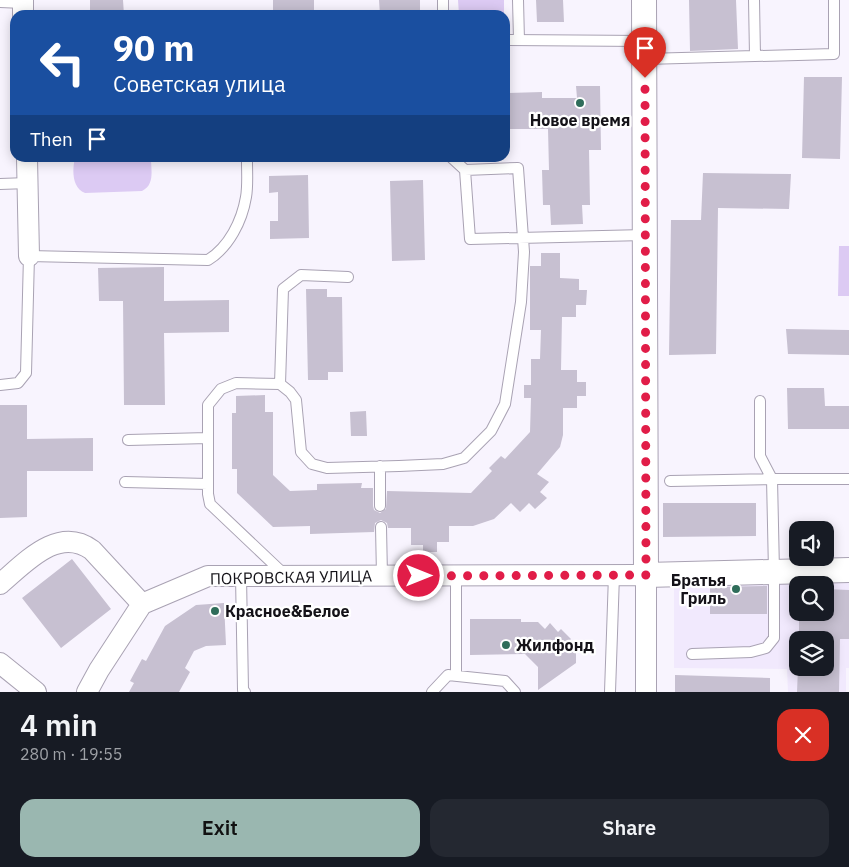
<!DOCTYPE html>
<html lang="en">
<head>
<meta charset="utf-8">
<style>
  :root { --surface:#171b24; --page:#242831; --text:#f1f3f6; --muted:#9ea1a6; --accent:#9ab7b0 }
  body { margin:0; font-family:"IBM Plex Sans",sans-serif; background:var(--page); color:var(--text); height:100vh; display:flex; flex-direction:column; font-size:19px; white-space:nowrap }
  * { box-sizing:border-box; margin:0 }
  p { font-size:16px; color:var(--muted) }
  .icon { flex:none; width:28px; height:28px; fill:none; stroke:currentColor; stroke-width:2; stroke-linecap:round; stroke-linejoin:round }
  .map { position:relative; height:692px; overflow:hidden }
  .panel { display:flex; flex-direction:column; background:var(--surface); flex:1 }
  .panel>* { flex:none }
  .guide { position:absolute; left:10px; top:10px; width:500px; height:152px; border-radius:15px; box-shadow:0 2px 12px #0003; background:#1a4fa0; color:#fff; overflow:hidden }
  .buttons { position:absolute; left:789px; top:521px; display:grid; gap:10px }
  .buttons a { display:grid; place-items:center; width:45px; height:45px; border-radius:10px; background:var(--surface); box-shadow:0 2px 12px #0003; font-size:25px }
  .pin { position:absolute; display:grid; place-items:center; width:42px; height:42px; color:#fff; margin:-51px -21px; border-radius:50% 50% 50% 0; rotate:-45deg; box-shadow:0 0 5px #0007 }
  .pin .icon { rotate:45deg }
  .me { position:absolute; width:55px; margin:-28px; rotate:90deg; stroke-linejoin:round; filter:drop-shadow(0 0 4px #0008) }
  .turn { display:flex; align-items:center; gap:18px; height:105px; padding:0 20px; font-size:22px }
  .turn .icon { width:65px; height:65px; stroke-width:2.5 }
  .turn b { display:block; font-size:35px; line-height:42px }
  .then { display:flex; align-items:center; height:48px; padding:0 20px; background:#0003; gap:10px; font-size:19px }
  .round { display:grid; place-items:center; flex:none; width:52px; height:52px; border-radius:15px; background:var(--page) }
  .summary { display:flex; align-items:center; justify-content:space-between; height:85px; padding:0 20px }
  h1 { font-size:30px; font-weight:600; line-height:38px }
  .cta { display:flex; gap:10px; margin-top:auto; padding:10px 20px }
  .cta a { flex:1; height:58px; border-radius:15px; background:var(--accent); color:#111; font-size:20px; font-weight:600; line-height:58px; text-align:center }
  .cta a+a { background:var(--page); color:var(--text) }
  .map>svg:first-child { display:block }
  .built { fill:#f1e9fd; fill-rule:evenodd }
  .green { fill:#dccaf3 }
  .building { fill:#c7c0d1 }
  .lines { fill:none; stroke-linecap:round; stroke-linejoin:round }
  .service-casing { stroke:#a9a2b3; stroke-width:12 }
  .minor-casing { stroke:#a9a2b3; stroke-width:22 }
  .tertiary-casing { stroke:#a9a2b3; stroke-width:26 }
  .service { stroke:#fff; stroke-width:10 }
  .minor { stroke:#fff; stroke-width:20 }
  .tertiary { stroke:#fff; stroke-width:24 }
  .route { stroke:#e11d48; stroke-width:9; stroke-dasharray:0 16.2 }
  .poi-dot { fill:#2f6d5a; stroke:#fff; stroke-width:2 }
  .labels { text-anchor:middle; stroke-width:4.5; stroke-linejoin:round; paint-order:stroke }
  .poi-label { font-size:16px; font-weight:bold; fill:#141218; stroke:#fff; text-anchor:start }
  .street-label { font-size:16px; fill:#141218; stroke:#fff }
</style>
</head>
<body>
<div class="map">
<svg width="849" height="692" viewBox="0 0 849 692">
  <rect width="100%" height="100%" fill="#f8f4fe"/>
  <path class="built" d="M849,579V668H846V692H788L787,669L674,668V582ZM798,585H825V612H798ZM798,640H825V668H798Z"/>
  <path class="green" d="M458,0H504V15H459Z
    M75,158H151C151,170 155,185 142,191L85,193C72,188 72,170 75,158Z
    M839,246H849V296H838Z"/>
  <path class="building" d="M90,0H123L124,15H90Z
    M273,0H314V15H273Z
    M379,0H420V15H380Z
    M536,0H563L564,22H537Z
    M689,0H736L738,49L690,51Z
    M804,77H842L840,159L802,158Z
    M576,86H600L601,150H589L590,205H582L583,224L551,225L550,205H543L542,170H549L548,129H505V93L542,92V98H577Z
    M703,173L791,174L789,209L718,208L716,354L669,355L671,220H701Z
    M308,175L309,238L270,239V221H278V192L269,193V176Z
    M423,180L425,260L392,261L390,181Z
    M541,253H560V278L579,279V290H587L586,305H576V317H562L561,370H577V382H586V396H577V408H563V435L560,447L537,474L549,482L540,492L547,498L535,509L529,503L520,512L511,503L494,519L473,526H449V542H437V552H423V545H411V528H388L387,523L381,520L375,523L374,532L310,534V526L273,527L237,493V469H232V413H236V396L265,395V412H273V475L290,491L317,490V484L362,483L361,488H373V506L374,510L380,513L386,509L387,491L471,493L492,471L489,468L501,456L505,459L530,432L531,398H524V385H531V359H540L541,330H530V266H541Z
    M164,267V301L229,300V332L164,333L165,405H124L123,301H99L98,268Z
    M306,289H327V297H342L343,372H328V380H308Z
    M786,329L849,330V355L788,354Z
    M787,388H824L825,406H849V429H788Z
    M0,405H27V439L93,438V471H27V517L0,518Z
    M366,411L367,436H351L350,412Z
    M663,503H756V536L663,537Z
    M72,559L111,609L61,648L22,598Z
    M767,586V614H710V587Z
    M825,589L849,590V639H840L839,692H797L798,668H825V640H799V612H825Z
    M224,603L226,645L206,646L194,651L185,668L190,672L179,692H129L134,683L130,681L142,659L146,661L165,626L196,605Z
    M470,619H521V622H538L545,629L550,623L558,632L561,629L571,639L568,642L576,649V663L538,690V667L525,654L470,655Z
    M675,675L770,678V692H675Z"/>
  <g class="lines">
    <g class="service-casing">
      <path id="service" d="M443,0V15
        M518,0L519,40
        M754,0L755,56
        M0,2L23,3
        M505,40L644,41
        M645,59L834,54V0
        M452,158L465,170
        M0,184L28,183
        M280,384L290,392L296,400L301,452L312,464L327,468L399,466L443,464L464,458L491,431L505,404L521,302L524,252L518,168L465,170L470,239L645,235
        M0,385L18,383L26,373L29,256L208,260C229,247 242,221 246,197C248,186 247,173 247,162
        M760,401V456L772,479H849
        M128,440L208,438
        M380,466V506
        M670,481L772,479L774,571V638L766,648L751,652L692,654
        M125,482L208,484
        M381,527L382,576
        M285,575L210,504L208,494V405L221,389L236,383L280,384L283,289L301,275L348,277
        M456,575V676
        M241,576L243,690L245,692
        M432,692L448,675L505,681L515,692
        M610,692L614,575"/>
    </g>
    <g class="minor-casing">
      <path id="minor" d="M23,0V15
        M27,158L29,256
        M0,584C25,563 58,525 92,550L142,604
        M0,663L36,692
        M87,692L99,670L142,604L208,576L646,575V692"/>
    </g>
    <g class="tertiary-casing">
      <path id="tertiary" d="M644,0L646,575L849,570"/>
    </g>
    <use href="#service" class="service"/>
    <use href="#minor" class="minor"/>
    <use href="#tertiary" class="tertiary"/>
  </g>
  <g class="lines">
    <path class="route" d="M419,576L646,575L645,78"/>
  </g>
  <g class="poi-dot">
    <circle cx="580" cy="103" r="5"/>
    <circle cx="736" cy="589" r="5"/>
    <circle cx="215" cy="611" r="5"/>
    <circle cx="506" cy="645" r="5"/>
  </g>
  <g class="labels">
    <g class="poi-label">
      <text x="580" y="126" text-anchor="middle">Новое время</text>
      <text x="726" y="586" text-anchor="end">Братья<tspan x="726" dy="18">Гриль</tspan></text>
      <text x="225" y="617">Красное&amp;Белое</text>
      <text x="516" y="651">Жилфонд</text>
    </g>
    <g class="street-label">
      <text transform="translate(291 577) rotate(-1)" y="6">ПОКРОВСКАЯ УЛИЦА</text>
    </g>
  </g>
</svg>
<div class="buttons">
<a><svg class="icon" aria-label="sound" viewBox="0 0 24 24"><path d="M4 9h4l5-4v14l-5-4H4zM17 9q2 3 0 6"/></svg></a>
<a><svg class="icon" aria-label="search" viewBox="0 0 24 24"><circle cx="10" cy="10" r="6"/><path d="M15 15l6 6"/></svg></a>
<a><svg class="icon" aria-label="layers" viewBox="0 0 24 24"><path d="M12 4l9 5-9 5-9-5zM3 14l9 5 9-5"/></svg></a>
</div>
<div class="pin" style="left:645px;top:78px;background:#d93025"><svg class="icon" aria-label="arrive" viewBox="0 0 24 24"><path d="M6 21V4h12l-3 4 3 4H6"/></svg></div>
<svg class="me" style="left:419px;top:576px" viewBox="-20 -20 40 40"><circle r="17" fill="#e11d48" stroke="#fff" stroke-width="3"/><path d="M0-11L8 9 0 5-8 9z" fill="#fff"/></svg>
<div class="guide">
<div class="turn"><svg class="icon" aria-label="left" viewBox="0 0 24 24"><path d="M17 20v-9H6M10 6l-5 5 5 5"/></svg><div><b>90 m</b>Советская улица</div></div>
<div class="then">Then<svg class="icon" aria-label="arrive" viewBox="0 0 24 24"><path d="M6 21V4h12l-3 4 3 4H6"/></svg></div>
</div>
</div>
<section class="panel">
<div class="summary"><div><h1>4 min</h1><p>280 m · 19:55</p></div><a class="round" style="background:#d93025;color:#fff"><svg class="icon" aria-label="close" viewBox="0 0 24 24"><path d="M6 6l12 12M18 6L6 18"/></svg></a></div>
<div class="cta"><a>Exit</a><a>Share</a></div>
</section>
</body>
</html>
